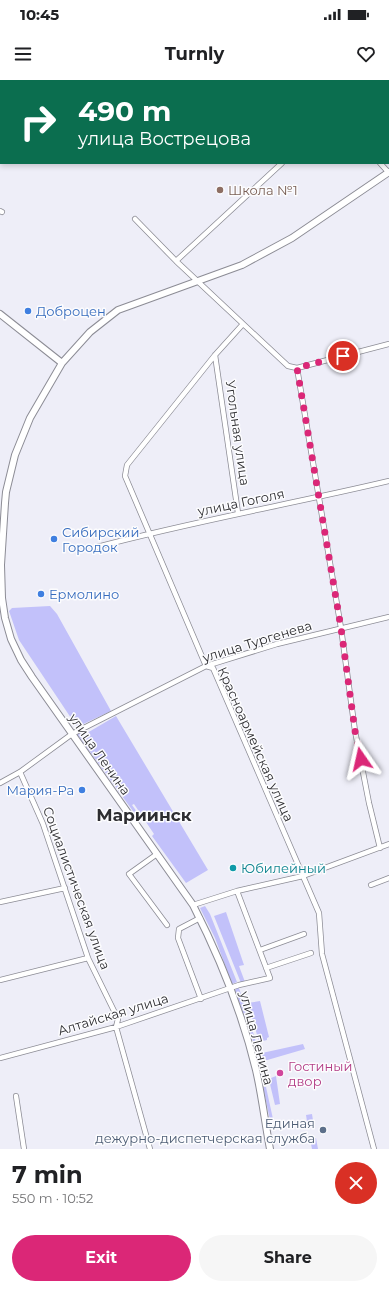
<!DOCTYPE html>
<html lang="en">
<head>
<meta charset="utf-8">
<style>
  :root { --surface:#fff; --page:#f6f6f6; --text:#202124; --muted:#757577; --accent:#db2777 }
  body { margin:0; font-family:Montserrat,sans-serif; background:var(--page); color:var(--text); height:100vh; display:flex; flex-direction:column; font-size:15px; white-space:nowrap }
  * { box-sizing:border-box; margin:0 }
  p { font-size:13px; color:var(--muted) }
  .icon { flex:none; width:22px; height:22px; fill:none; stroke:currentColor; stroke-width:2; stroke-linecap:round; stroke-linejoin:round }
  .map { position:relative; height:1069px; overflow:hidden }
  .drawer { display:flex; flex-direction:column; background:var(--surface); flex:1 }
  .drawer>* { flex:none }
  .banner { position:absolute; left:0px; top:0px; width:389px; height:84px; box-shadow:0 2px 6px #0003; background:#0b6e4f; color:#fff; overflow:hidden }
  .pin { position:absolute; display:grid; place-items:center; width:34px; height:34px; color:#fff; margin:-17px; border:2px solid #fff; border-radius:50%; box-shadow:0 1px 4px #0007 }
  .me { position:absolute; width:44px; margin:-22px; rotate:349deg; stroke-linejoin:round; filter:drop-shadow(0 0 3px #0008) }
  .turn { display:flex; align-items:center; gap:14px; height:84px; padding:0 12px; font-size:18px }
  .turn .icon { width:52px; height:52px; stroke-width:2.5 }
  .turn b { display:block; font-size:28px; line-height:34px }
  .round { display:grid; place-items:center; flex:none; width:42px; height:42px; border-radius:21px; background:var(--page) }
  .summary { display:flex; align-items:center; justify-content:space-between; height:68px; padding:0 12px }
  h1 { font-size:24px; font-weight:700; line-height:30px }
  .primary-button { display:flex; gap:8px; margin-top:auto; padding:8px 12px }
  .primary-button a { flex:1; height:46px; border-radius:24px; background:var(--accent); color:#fff; font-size:16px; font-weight:700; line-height:46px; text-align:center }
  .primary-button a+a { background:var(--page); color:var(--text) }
  .status { display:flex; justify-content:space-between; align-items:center; height:28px; padding:0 20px; background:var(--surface); direction:ltr }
  .status svg { height:11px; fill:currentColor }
  header { display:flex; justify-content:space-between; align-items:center; height:52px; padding:0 12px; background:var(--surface); font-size:18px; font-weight:700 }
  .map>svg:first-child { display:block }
  .green { fill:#c2c1fa }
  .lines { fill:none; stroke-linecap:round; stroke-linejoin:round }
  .minor-casing { stroke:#8c8c95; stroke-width:6 }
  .secondary-casing { stroke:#8c8c95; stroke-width:8 }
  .minor { stroke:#fff; stroke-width:4.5 }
  .secondary { stroke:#fff; stroke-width:6 }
  .route { stroke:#db2777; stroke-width:7; stroke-dasharray:0 12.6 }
  .education-dot { fill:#8d6e63; stroke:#fcfcfe; stroke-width:1.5 }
  .shop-dot { fill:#3f7fe0; stroke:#fcfcfe; stroke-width:1.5 }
  .culture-dot { fill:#0f9aa8; stroke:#fcfcfe; stroke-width:1.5 }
  .hotel-dot { fill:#d1479c; stroke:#fcfcfe; stroke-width:1.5 }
  .service-dot { fill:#5c6f8a; stroke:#fcfcfe; stroke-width:1.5 }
  .labels { text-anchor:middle; stroke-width:3; stroke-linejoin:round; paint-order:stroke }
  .education-label { font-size:13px; fill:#785e54; stroke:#fcfcfe; text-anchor:start }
  .shop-label { font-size:13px; fill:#366cbe; stroke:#fcfcfe; text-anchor:start }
  .street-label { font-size:13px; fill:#2d2d31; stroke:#fcfcfe }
  .culture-label { font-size:13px; fill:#0d838f; stroke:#fcfcfe; text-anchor:start }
  .hotel-label { font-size:13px; fill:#b23c85; stroke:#fcfcfe; text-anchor:start }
  .service-label { font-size:13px; fill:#4e5e75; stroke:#fcfcfe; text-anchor:end }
  .district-label { font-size:17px; font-weight:bold; fill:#2d2d31; stroke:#fcfcfe }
</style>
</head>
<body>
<div class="status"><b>10:45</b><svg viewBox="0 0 49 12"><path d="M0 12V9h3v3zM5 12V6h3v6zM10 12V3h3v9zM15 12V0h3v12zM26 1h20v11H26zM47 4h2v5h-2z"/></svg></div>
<header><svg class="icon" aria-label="menu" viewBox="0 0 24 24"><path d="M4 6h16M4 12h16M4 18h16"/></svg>Turnly<svg class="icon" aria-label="heart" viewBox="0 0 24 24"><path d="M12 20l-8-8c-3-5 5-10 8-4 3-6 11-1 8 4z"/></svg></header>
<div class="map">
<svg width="389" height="1069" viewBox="0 0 389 1069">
  <rect width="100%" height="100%" fill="#eeeef8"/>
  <path class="green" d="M50,526L57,534L111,631L77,647L19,560L9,531L12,528Z
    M116,636L208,790L186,803L152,756L154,754L134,724L132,725L140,736L138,738L77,654L84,649L87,653Z
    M205,826L210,834L237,902L232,904L215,858L200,828Z
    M226,832L244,885L239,886L245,902L241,903L214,836Z
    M237,908H239L257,965L255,966L235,910Z
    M260,921L269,957L267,958V960L259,962L248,923Z
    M303,964L305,969L264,981L262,973Z
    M276,996L280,1024L275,1025L269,1000L271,998Z
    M263,1007H266L273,1039L270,1040Z
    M312,1034L314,1047L308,1048L306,1035Z
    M316,1058L318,1069H312L310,1059Z"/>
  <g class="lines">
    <g class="minor-casing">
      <path id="minor" d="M312,0V1
        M109,1L110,0
        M374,1L375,0
        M0,30L1,31
        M380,83L389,93
        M0,131L2,132
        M135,139L176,181L288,286L297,288L389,264
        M176,181L282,83
        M243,244L215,275L127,385L125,396L206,586L213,588L319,833L322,874L374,1069
        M215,275L238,433
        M297,288L341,548L355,651L369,723L380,768
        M97,467C194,441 292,424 389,401
        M20,692L43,744L88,878L118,939L116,947L150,1069
        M0,703L20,692L72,654L206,586L277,564L389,537
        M157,774L129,794L167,845
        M371,805L389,798
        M0,822L65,808
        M193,825L237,811L303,796L389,764
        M200,838L179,849L178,858L201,919
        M260,870L304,854
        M266,888L311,873
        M0,900L88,878
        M0,978L116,947L239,905L270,898L237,811
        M16,1016L24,1069"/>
    </g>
    <g class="secondary-casing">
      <path id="secondary" d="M0,234L62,283
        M270,1069C265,1043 262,1016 256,990C242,932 220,878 193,825L32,597L21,580L11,559L5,538L2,518L1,485L5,423L6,412L15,375L30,338L62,283L90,252L118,230L242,185L292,158L389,92"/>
    </g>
    <use href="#minor" class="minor"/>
    <use href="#secondary" class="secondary"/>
  </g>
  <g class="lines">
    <path class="route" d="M343,276L297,288L341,548L355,651L361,679"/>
  </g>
  <circle class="education-dot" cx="220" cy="110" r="4"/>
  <g class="shop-dot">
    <circle cx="28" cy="231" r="4"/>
    <circle cx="54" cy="459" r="4"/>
    <circle cx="41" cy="514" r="4"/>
    <circle cx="82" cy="710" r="4"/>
  </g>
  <circle class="culture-dot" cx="233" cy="788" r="4"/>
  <circle class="hotel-dot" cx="280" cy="993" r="4"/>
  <circle class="service-dot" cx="323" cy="1050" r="4"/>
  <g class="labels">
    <g class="education-label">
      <text x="228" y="115">Школа №1</text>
    </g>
    <g class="shop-label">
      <text x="36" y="236">Доброцен</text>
      <text x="62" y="457">Сибирский<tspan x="62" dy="15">Городок</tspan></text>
      <text x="49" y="519">Ермолино</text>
      <text x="74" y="715" text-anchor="end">Мария-Ра</text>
    </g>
    <g class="street-label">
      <text transform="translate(238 353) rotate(82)" y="5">Угольная улица</text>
      <text transform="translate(241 422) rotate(-12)" y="5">улица Гоголя</text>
      <text transform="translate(257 561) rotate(-17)" y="5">улица Тургенева</text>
      <text transform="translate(256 664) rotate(66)" y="5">Красноармейская улица</text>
      <text transform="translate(100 674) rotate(55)" y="5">улица Ленина</text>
      <text transform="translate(77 808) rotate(70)" y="5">Социалистическая улица</text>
      <text transform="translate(113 934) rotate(-17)" y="5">Алтайская улица</text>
      <text transform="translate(257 958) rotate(75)" y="5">улица Ленина</text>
    </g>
    <g class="culture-label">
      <text x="241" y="793">Юбилейный</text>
    </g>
    <g class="hotel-label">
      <text x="288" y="991">Гостиный<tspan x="288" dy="15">двор</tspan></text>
    </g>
    <g class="service-label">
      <text x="315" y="1048">Единая<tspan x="315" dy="15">дежурно-диспетчерская служба</tspan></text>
    </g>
    <g class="district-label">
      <text x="144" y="741">Мариинск</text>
    </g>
  </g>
</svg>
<div class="pin" style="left:343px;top:276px;background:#d93025"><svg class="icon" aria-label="arrive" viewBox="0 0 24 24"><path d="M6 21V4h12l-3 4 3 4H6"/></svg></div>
<svg class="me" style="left:361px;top:679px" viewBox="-20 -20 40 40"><path d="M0-17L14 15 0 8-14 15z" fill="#db2777" stroke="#fff" stroke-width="4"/></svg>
<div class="banner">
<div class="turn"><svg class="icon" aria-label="right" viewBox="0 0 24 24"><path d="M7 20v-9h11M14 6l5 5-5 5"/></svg><div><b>490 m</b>улица Вострецова</div></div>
</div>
</div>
<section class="drawer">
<div class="summary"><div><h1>7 min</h1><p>550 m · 10:52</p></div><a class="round" style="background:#d93025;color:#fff"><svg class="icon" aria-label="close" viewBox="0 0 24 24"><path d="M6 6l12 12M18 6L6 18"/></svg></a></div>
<div class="primary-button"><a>Exit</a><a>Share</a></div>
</section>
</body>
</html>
